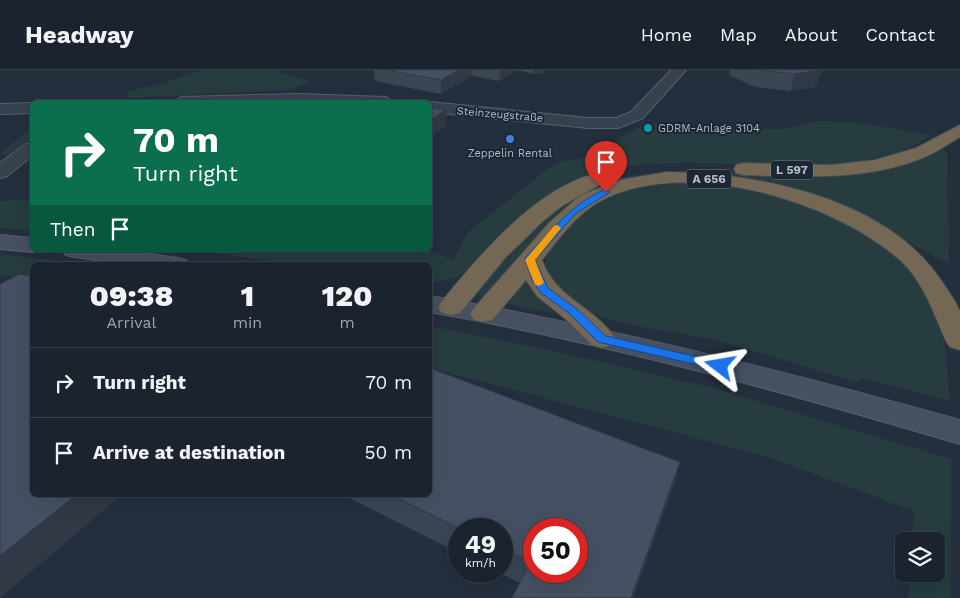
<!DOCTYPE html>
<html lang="en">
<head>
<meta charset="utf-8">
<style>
  :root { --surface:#1b232e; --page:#282f3a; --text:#f1f3f6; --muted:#a0a4aa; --line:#39404a }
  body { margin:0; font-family:"Work Sans",sans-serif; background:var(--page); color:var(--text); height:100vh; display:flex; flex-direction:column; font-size:19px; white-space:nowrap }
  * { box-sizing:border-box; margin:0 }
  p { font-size:16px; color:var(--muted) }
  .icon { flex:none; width:28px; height:28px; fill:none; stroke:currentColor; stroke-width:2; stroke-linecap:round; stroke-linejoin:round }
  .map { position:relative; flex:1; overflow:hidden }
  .panel { position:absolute; left:30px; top:192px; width:402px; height:235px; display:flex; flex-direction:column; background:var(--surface); border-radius:8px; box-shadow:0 5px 20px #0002,0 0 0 1px var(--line) }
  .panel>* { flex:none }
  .guide { position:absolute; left:30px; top:30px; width:402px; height:152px; border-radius:8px; box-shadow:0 5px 20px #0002,0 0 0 1px var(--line); background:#0b6e4f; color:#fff; overflow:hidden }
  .tools { position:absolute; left:895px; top:462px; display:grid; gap:10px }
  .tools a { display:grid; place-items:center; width:50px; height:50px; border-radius:8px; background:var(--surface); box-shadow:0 5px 20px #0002,0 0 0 1px var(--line); font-size:25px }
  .speed { position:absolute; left:448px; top:448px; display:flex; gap:10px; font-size:25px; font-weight:700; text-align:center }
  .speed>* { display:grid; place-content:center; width:65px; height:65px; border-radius:50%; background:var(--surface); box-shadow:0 5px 20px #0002,0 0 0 1px var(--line); line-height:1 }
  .speed small { font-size:12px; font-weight:400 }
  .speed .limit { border:8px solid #d22; background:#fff; color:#111 }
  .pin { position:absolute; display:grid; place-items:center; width:42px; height:42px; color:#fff; margin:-51px -21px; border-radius:50% 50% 50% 0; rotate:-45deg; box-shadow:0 0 5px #0007 }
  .pin .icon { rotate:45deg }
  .me { position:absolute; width:55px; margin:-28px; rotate:284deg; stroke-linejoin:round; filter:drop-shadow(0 0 4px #0008) }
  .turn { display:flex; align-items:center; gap:18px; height:105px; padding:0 20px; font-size:22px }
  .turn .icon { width:65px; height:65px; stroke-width:2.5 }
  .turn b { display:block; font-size:35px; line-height:42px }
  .then { display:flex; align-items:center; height:48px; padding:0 20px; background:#0003; gap:10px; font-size:19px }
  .eta { display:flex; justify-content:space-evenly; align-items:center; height:85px; text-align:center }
  .eta b { font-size:30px; font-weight:800; line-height:35px }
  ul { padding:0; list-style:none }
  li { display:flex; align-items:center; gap:15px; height:70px; padding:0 20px; border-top:1px solid var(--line) }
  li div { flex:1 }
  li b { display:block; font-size:19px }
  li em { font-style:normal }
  header { display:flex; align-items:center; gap:30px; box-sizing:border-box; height:70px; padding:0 25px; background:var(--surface); border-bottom:1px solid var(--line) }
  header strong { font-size:24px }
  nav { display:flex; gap:28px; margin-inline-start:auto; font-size:18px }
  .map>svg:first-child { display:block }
  .green { fill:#263c3f }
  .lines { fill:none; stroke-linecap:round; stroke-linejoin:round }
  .street-casing { stroke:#565f6c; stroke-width:2 }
  .secondary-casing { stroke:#565f6c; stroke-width:2 }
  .highway-casing { stroke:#434c59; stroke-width:2 }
  .street { fill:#38414e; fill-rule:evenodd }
  .secondary { fill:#465061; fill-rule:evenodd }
  .highway { fill:#746855; fill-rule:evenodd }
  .wall { fill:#3b4654 }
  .shaded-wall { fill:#303945 }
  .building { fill:#455162; stroke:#303945; fill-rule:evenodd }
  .route { fill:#1a73e8; stroke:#114b97 }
  .slow { fill:#f59e0b }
  .culture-dot { fill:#0f9aa8; stroke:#1d2633; stroke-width:2 }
  .shop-dot { fill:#3f7fe0; stroke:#1d2633; stroke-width:2 }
  .labels { text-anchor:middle; stroke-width:4; stroke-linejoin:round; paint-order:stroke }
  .far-street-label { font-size:11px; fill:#b4bcc9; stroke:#1d2633 }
  .far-poi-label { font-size:11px; fill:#b4bcc9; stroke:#1d2633; text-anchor:start }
  .shield { fill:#1d2633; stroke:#878f9c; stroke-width:1 }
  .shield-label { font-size:12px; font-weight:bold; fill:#b4bcc9 }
</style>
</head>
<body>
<header>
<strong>Headway</strong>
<nav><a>Home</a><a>Map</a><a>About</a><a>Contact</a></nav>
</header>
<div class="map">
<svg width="960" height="528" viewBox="0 0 960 528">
  <rect width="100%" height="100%" fill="#242f3e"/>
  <path class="green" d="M202,0H273L310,11L291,20L126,28L128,21L165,13Z
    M820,51L859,53L932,65C853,119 720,82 627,97C616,99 604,100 593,103C545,118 522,146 487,180C478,187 469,200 459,206C451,210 439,211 430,214V195H299L195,180H427L453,190L468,162L555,93L601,84L624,65L642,56L652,54L703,59H784Z
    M32,57V68L10,84H0Z
    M941,80L947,81L949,194L883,158L763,112L614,113L585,124L568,135L488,224L483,227L478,226L479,218L485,210C518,176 549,137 593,117C625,102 664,102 698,102C744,103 789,104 835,102C872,100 908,99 941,80Z
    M691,112L736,115L837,144L897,184L927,220L936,240L944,269L950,331L862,308L859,313C812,300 766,283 718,271C672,260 620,258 578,237C566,230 552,214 546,201C540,185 564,164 573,153C602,120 649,113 691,112Z
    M32,130V161L0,158V131Z
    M0,184L92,195H32V210L0,205Z
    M525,209L543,231L556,242L552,243L507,234Z
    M430,256L554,281L710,317L951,389V528H908L910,504H936V471H912L914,441L768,387L430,298Z"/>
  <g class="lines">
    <g class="street-casing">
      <path id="street" d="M671,0H686L643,48L618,58H588L430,42V32L588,48H616L631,42Z
        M297,24L386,27L394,32H173L181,27Z
        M32,33V43L0,44V34Z
        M32,73V86L7,106L0,108V93L26,74Z"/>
    </g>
    <g class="secondary-casing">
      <path id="secondary" d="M0,165L32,168V180H39L32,182L0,179Z
        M62,180H123L178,188L186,190L190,195H129L74,187L66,185Z
        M430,226C609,257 785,301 960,350V374C785,322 610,274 430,242Z"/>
    </g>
    <g class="highway-casing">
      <path id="highway" d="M960,55V67C949,73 939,81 927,86C870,111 804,107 743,105L736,103L734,99L736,95L743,93L831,95L875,90L916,78Z
        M667,102C759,103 885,128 940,209C947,219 956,231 960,242C960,253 960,269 960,280L950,277L946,271C934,244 924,213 902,192C835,130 680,84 597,133C574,147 558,170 542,190C556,229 594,236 616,269L612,275L602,278L592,275L568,251L537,226L526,210L492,250L483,252L474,250L470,244L474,238L550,152L575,130L584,124L620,110Z
        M594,104L601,106L604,110L601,114L562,136L543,151L505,188L460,243L451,245L442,243L438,237L442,231C479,186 535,119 594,104Z"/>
    </g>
    <use href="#street" class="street"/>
    <use href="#secondary" class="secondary"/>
    <use href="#highway" class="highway"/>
  </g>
  <path class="wall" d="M374,0H545L543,3L533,4L517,0L499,11L472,6L441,24L375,11Z
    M730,0H822L815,17L790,21L755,17L729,5Z
    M680,392L673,418L520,513L496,501H501V459H459V483L343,425H430Z"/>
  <path class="shaded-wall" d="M459,0H471L472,6L441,24V10Z
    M500,0H517L499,11Z
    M533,0H545L543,3L533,4Z
    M822,0L815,17L790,21L795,4Z
    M446,40L447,56L430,67V50Z
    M680,392L673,418L633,528H631Z
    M76,425H122L0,528V486Z"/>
  <path class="building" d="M386,0H459L441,10Z
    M758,0H821L795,4Z
    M350,30L363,32H345Z
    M430,38L446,40L430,50Z
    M20,204L32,206V425H76L0,486V214Z
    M430,298L680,392L631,528H512L530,492L501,478V459H461L391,425H430ZM534,459H576V501H534Z"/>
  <path class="route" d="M603,120L610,122L575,144L535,190L548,218L578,240L606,266L720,292L726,296L725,299L720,300L598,272L570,244L541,223L533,212L525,190L526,187C550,162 571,135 603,120Z"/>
  <path class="slow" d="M557,155L561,158L535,190L544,213L539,216L535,215L525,190L554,156Z"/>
  <circle class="culture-dot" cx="648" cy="58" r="5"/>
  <circle class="shop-dot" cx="510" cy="69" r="5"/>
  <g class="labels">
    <g class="far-street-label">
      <text transform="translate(500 44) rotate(5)" y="4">Steinzeugstraße</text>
    </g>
    <g class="far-poi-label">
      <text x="658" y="62">GDRM-Anlage 3104</text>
      <text x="510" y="87" text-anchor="middle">Zeppelin Rental</text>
    </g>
    <g class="shield">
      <rect x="771" y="90.5" width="42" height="19" rx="4"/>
      <rect x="686.5" y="99.5" width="45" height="19" rx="4"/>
    </g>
    <g class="shield-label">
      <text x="792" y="104">L 597</text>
      <text x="709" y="113">A 656</text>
    </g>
  </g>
</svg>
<div class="tools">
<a><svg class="icon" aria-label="layers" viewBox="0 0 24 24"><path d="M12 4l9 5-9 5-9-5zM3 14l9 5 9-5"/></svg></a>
</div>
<div class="speed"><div>49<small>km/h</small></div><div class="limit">50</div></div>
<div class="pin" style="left:606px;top:122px;background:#d93025"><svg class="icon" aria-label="arrive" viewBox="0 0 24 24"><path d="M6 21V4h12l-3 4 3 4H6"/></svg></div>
<svg class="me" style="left:720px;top:296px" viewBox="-20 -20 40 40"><path d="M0-17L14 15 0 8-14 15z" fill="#1a73e8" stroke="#fff" stroke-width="4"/></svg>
<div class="guide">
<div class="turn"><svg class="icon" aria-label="right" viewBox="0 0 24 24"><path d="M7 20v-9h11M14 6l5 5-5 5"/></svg><div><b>70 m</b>Turn right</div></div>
<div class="then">Then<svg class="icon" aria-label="arrive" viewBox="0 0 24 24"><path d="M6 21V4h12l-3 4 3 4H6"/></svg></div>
</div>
<section class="panel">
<div class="eta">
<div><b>09:38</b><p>Arrival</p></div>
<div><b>1</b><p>min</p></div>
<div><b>120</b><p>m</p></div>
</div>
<ul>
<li><svg class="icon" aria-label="right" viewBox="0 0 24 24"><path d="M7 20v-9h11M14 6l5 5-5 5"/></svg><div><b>Turn right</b></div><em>70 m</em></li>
<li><svg class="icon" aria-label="arrive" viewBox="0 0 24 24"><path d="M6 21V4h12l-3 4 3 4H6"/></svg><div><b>Arrive at destination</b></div><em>50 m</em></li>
</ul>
</section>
</div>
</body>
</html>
